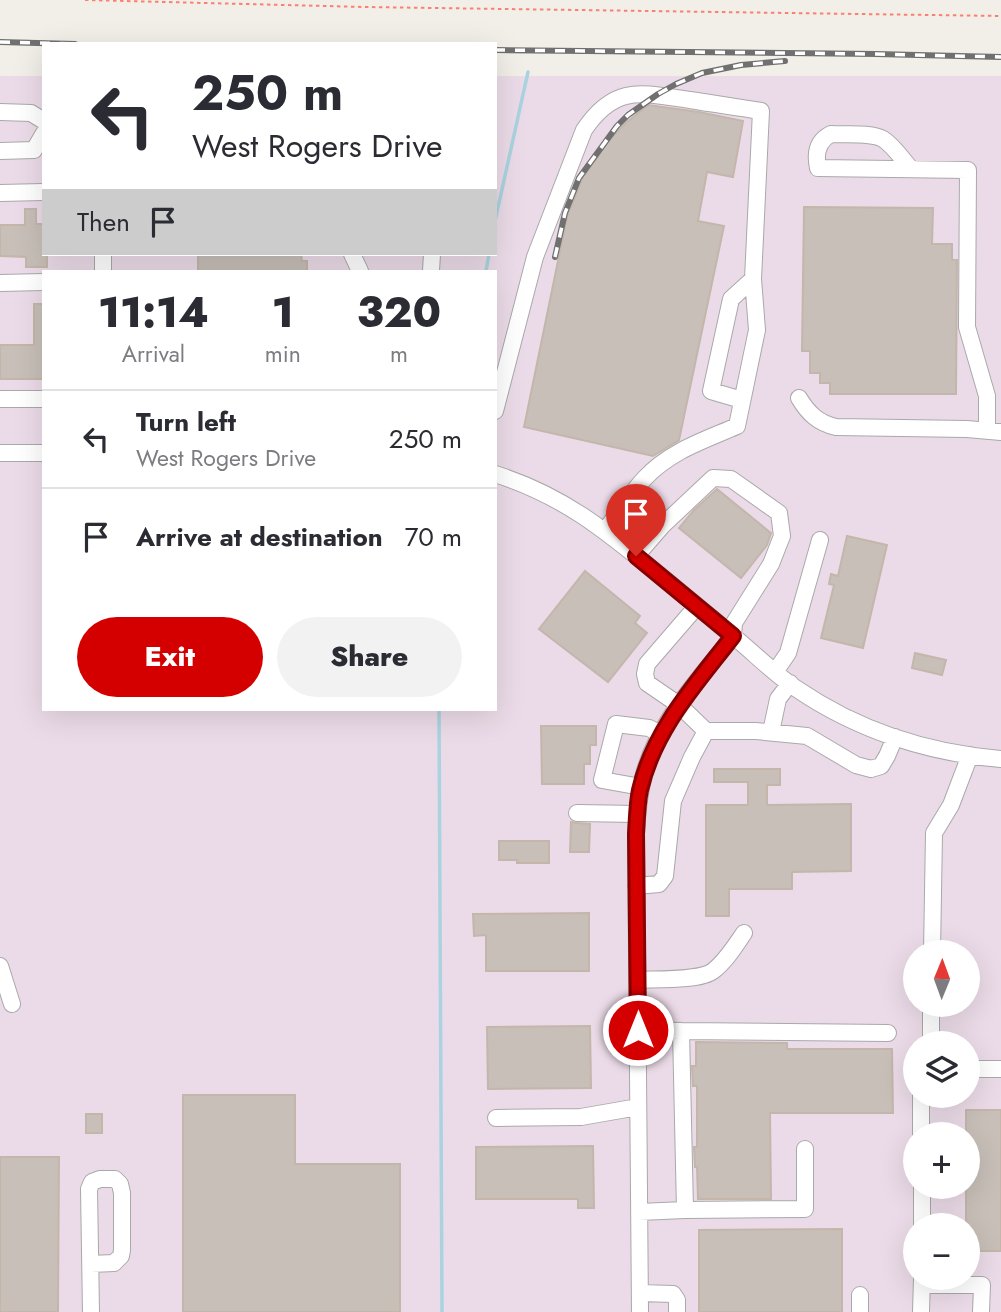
<!DOCTYPE html>
<html lang="en">
<head>
<meta charset="utf-8">
<style>
  :root { --surface:#fff; --page:#f2f2f3; --text:#2b2b33; --muted:#7c7c81; --line:#e1e1e2; --accent:#d40000 }
  body { margin:0; font-family:Jost,sans-serif; background:var(--page); color:var(--text); height:100vh; display:flex; flex-direction:column; font-size:26px; white-space:nowrap }
  * { box-sizing:border-box; margin:0 }
  p { font-size:23px; color:var(--muted) }
  .icon { flex:none; width:38px; height:38px; fill:none; stroke:currentColor; stroke-width:2; stroke-linecap:round; stroke-linejoin:round }
  .map { position:relative; flex:1; overflow:hidden }
  .panel { position:absolute; left:42px; top:270px; width:455px; height:441px; display:flex; flex-direction:column; background:var(--surface); border-radius:0px; box-shadow:0 7px 28px #0002 }
  .panel>* { flex:none }
  .top-card { position:absolute; left:42px; top:42px; width:455px; height:214px; border-radius:0px; box-shadow:0 7px 28px #0002; background:#fff; color:var(--text); overflow:hidden }
  .needle { width:46px; rotate:1deg }
  .controls { position:absolute; left:903px; top:940px; display:grid; gap:14px }
  .controls a { display:grid; place-items:center; width:77px; height:77px; border-radius:50%; background:var(--surface); box-shadow:0 7px 28px #0002; font-size:35px }
  .pin { position:absolute; display:grid; place-items:center; width:60px; height:60px; color:#fff; margin:-72px -30px; border-radius:50% 50% 50% 0; rotate:-45deg; box-shadow:0 0 7px #0007 }
  .pin .icon { rotate:45deg }
  .me { position:absolute; width:77px; margin:-38px; rotate:0deg; stroke-linejoin:round; filter:drop-shadow(0 0 5px #0008) }
  .turn { display:flex; align-items:center; gap:24px; height:147px; padding:0 35px; font-size:32px }
  .turn .icon { width:91px; height:91px; stroke-width:2.5 }
  .turn b { display:block; font-size:49px; line-height:60px }
  .then { display:flex; align-items:center; height:66px; padding:0 35px; background:#0003; gap:14px; font-size:26px }
  .eta { display:flex; justify-content:space-evenly; align-items:center; height:119px; text-align:center }
  .eta b { font-size:42px; font-weight:800; line-height:49px }
  .primary-button { display:flex; gap:14px; margin-top:auto; padding:14px 35px }
  .primary-button a { flex:1; height:80px; border-radius:42px; background:var(--accent); color:#fff; font-size:28px; font-weight:800; line-height:80px; text-align:center }
  .primary-button a+a { background:var(--page); color:var(--text) }
  ul { padding:0; list-style:none }
  li { display:flex; align-items:center; gap:21px; height:98px; padding:0 35px; border-top:2px solid var(--line) }
  li div { flex:1 }
  li b { display:block; font-size:26px }
  li em { font-style:normal }
  .map>svg:first-child { display:block }
  .industrial { fill:#ebdbe8; fill-rule:evenodd }
  .lines { fill:none; stroke-linecap:round; stroke-linejoin:round }
  .stream { stroke:#aad3df; stroke-width:3.5 }
  .building { fill:#c7bfb8; stroke:#c4b6ab; stroke-width:2 }
  .minor-casing { stroke:#a9a9a9; stroke-width:18 }
  .path { stroke:#fa8072; stroke-width:2; stroke-dasharray:3.5 3.5; stroke-linecap:butt }
  .minor { stroke:#fff; stroke-width:16 }
  .rail-casing { stroke:#707070; stroke-width:6 }
  .rail { stroke:#fff; stroke-width:3.5; stroke-dasharray:10; stroke-linecap:butt }
  .route-casing { stroke:#8a0000; stroke-width:18 }
  .route { stroke:#d40000; stroke-width:12 }
</style>
</head>
<body>
<div class="map">
<svg width="1001" height="1312" viewBox="0 0 1001 1312">
  <rect width="100%" height="100%" fill="#f2efe9"/>
  <path class="industrial" d="M0,76H44V254H495V76H1001V1312H0ZM44,271H495V709H44ZM915,952H968V1004H915ZM915,1043H968V1096H915ZM915,1134H968V1186H915ZM915,1225H968V1278H915Z"/>
  <g class="lines">
    <path class="stream" d="M495,221L528,72
      M486,271L489,254
      M439,709L442,1312"/>
  </g>
  <path class="building" d="M648,105L699,112L743,121L733,177L707,172L698,221L724,226L679,440L653,456L524,427L567,217L583,177L610,139L627,122Z
    M804,207L933,208L932,244H952V260H957L956,394H830V383H820V373H810V351H802Z
    M25,209H36V224H44V254H47V267H26V257L0,256V225H25Z
    M198,254H301L302,261H307V271H198Z
    M34,304H44V379H0V345H34Z
    M717,489L771,533L767,545L741,578L679,528L694,510Z
    M847,536L887,545L863,648L821,638L834,585L829,584L831,574L838,576Z
    M585,571L640,616L635,623L647,633L608,682L539,629Z
    M915,653L946,660L942,675L912,668Z
    M541,726H596V745H590V764H584V784H542Z
    M714,769H780V785H767V805L851,804V871L792,872V889H729V916H706V805H748V782H714Z
    M571,822L577,823L590,824L589,852H570Z
    M499,841H549V863H517V860H499Z
    M589,913V971H486V935L474,936L473,914Z
    M590,1026L591,1088L488,1089L487,1027Z
    M696,1042L787,1043V1049H892L893,1113H770L771,1199H698L697,1167H695L694,1147H697V1086H693L692,1066H696Z
    M183,1095H295V1164H400V1312H183Z
    M966,1110H1001V1251H968V1225H966V1186H968V1134H966Z
    M86,1114H102V1133H86Z
    M593,1146L594,1208H578V1199H476V1147Z
    M0,1157H59L58,1312H0Z
    M842,1229V1312H699V1230Z"/>
  <g class="lines">
    <g class="minor-casing">
      <path id="minor" d="M0,112L31,113L44,121
        M0,151L34,150L44,133
        M911,169C902,159 894,146 883,139C871,132 845,135 831,134C817,141 815,154 818,168L968,170L967,327L987,396V431
        M0,193L44,192
        M103,254V271
        M352,254L360,271
        M431,271L432,254
        M0,283L44,282
        M799,398C808,413 818,423 836,427L967,429L1001,432
        M0,399H44
        M742,400L711,391L731,299L753,279
        M495,411L535,257L584,130C615,84 641,93 690,100C714,104 737,107 761,111L753,279L757,330L737,426C705,440 670,451 645,478C630,494 618,513 605,531
        M0,453H44
        M495,474C562,495 605,530 657,573C685,596 712,618 739,641C758,657 776,675 797,689C857,730 928,753 1001,759
        M636,556L662,526L713,478L731,479L779,513L782,536L771,564L734,623L733,636C700,679 659,720 644,774C639,794 637,813 636,834L640,1312
        M697,606L647,664L645,674L647,683L679,705L706,731
        M775,672L788,653L820,540
        M771,732L778,699L790,683
        M641,787L602,780L616,724L649,728L661,734
        M577,813L637,814
        M636,886L659,884L665,876L673,801L692,757L706,731H756L807,736L856,765L871,769L881,766L887,756L895,737
        M932,952L934,833L951,805L970,755
        M0,966L12,1004
        M637,980C655,979 700,981 713,971C726,961 735,946 744,933
        M638,1030L681,1031L685,1210
        M681,1031L888,1033
        M931,1043V1004
        M968,1069H1001
        M921,1096V1134
        M496,1118L581,1117L638,1107
        M922,1186V1225
        M639,1212L685,1210L805,1209V1149
        M91,1264L114,1263L121,1256L122,1250V1193L120,1184L115,1179H100L92,1182L89,1189L91,1312
        M922,1285H982L981,1312
        M640,1293L673,1294L677,1300V1312
        M860,1295V1312
        M921,1312L922,1278"/>
    </g>
    <path class="path" d="M85,0L365,7L1001,16"/>
    <use href="#minor" class="minor"/>
    <g class="rail-casing">
      <path id="rail" d="M0,42L75,44
        M495,50L876,54L1001,57
        M555,257L565,213L579,178L617,126L628,115L658,94L676,84L702,73L741,65L785,61"/>
    </g>
    <use href="#rail" class="rail"/>
  </g>
  <g class="lines">
    <g class="route-casing">
      <path id="route" d="M636,556L733,636C696,684 654,729 640,790C637,804 637,819 636,834L638,1030"/>
    </g>
    <use href="#route" class="route"/>
  </g>
</svg>
<div class="controls">
<a><svg class="needle" viewBox="-14 -14 28 28"><path d="M0-13l5 13h-10z" fill="#e53935"/><path d="M0 13l5-13h-10z" fill="#7c7c81"/></svg></a>
<a><svg class="icon" aria-label="layers" viewBox="0 0 24 24"><path d="M12 4l9 5-9 5-9-5zM3 14l9 5 9-5"/></svg></a>
<a>+</a>
<a>−</a>
</div>
<div class="pin" style="left:636px;top:556px;background:#d93025"><svg class="icon" aria-label="arrive" viewBox="0 0 24 24"><path d="M6 21V4h12l-3 4 3 4H6"/></svg></div>
<svg class="me" style="left:638px;top:1030px" viewBox="-20 -20 40 40"><circle r="17" fill="#d40000" stroke="#fff" stroke-width="3"/><path d="M0-11L8 9 0 5-8 9z" fill="#fff"/></svg>
<div class="top-card">
<div class="turn"><svg class="icon" aria-label="left" viewBox="0 0 24 24"><path d="M17 20v-9H6M10 6l-5 5 5 5"/></svg><div><b>250 m</b>West Rogers Drive</div></div>
<div class="then">Then<svg class="icon" aria-label="arrive" viewBox="0 0 24 24"><path d="M6 21V4h12l-3 4 3 4H6"/></svg></div>
</div>
<section class="panel">
<div class="eta">
<div><b>11:14</b><p>Arrival</p></div>
<div><b>1</b><p>min</p></div>
<div><b>320</b><p>m</p></div>
</div>
<ul>
<li><svg class="icon" aria-label="left" viewBox="0 0 24 24"><path d="M17 20v-9H6M10 6l-5 5 5 5"/></svg><div><b>Turn left</b><p>West Rogers Drive</p></div><em>250 m</em></li>
<li><svg class="icon" aria-label="arrive" viewBox="0 0 24 24"><path d="M6 21V4h12l-3 4 3 4H6"/></svg><div><b>Arrive at destination</b></div><em>70 m</em></li>
</ul>
<div class="primary-button"><a>Exit</a><a>Share</a></div>
</section>
</div>
</body>
</html>
